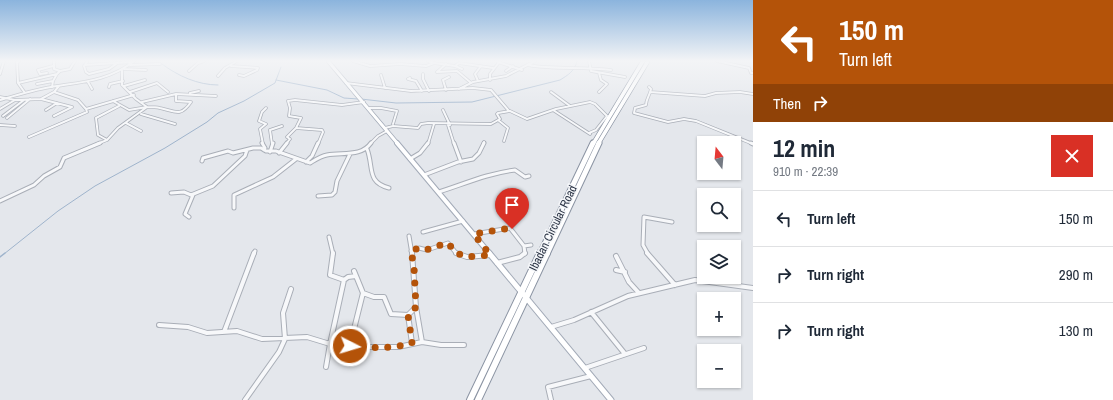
<!DOCTYPE html>
<html lang="en">
<head>
<meta charset="utf-8">
<style>
  :root { --surface:#fff; --page:#f6f6f7; --text:#1f2937; --muted:#747a83; --line:#e0e1e3 }
  body { margin:0; font-family:"Archivo Narrow",sans-serif; background:var(--page); color:var(--text); height:100vh; display:flex; flex-direction:column; font-size:15px; white-space:nowrap }
  * { box-sizing:border-box; margin:0 }
  p { font-size:13px; color:var(--muted) }
  .icon { flex:none; width:22px; height:22px; fill:none; stroke:currentColor; stroke-width:2; stroke-linecap:round; stroke-linejoin:round }
  .map { position:relative; flex:1; overflow:hidden }
  .side { display:flex; flex-direction:column; background:var(--surface); width:360px }
  .side>* { flex:none }
  .hud { background:#b45309; color:#fff; overflow:hidden }
  .needle { width:26px; rotate:344deg }
  .controls { position:absolute; left:697px; top:136px; display:grid; gap:8px }
  .controls a { display:grid; place-items:center; width:44px; height:44px; border-radius:0px; background:var(--surface); box-shadow:0 1px 3px #0004; font-size:20px }
  .pin { position:absolute; display:grid; place-items:center; width:34px; height:34px; color:#fff; margin:-41px -17px; border-radius:50% 50% 50% 0; rotate:-45deg; box-shadow:0 0 4px #0007 }
  .pin .icon { rotate:45deg }
  .me { position:absolute; width:44px; margin:-22px; rotate:95deg; stroke-linejoin:round; filter:drop-shadow(0 0 3px #0008) }
  .turn { display:flex; align-items:center; gap:14px; height:84px; padding:0 20px; font-size:18px }
  .turn .icon { width:52px; height:52px; stroke-width:2.5 }
  .turn b { display:block; font-size:28px; line-height:34px }
  .then { display:flex; align-items:center; height:38px; padding:0 20px; background:#0003; gap:8px; font-size:15px }
  .round { display:grid; place-items:center; flex:none; width:42px; height:42px; border-radius:0px; background:var(--page) }
  .headline { display:flex; align-items:center; justify-content:space-between; height:68px; padding:0 20px }
  h1 { font-size:24px; font-weight:700; line-height:30px }
  ul { padding:0; list-style:none }
  li { display:flex; align-items:center; gap:12px; height:56px; padding:0 20px; border-top:1px solid var(--line) }
  li div { flex:1 }
  li b { display:block; font-size:15px }
  li em { font-style:normal }
  main { display:flex; flex:1; min-height:0 }
  .map>svg:first-child { display:block }
  .lines { fill:none; stroke-linecap:round; stroke-linejoin:round }
  .stream-far1 { stroke:#9fb4cc; stroke-width:1 }
  .stream { stroke:#9fb4cc; stroke-width:1.5 }
  .minor-far2-casing { stroke:#a9aeb7; stroke-width:3.5 }
  .minor-far1-casing { stroke:#a9aeb7; stroke-width:5 }
  .minor-casing { stroke:#a9aeb7; stroke-width:6 }
  .major-far2-casing { stroke:#a3abb8; stroke-width:4.5 }
  .major-far1-casing { stroke:#a3abb8; stroke-width:6 }
  .major-casing { stroke:#a3abb8; stroke-width:7 }
  .highway-far2-casing { stroke:#8b94a3; stroke-width:5 }
  .highway-far1-casing { stroke:#8b94a3; stroke-width:7 }
  .highway-casing { stroke:#8b94a3; stroke-width:8 }
  .minor-far2 { stroke:#f7f8fa; stroke-width:2 }
  .minor-far1 { stroke:#f7f8fa; stroke-width:3 }
  .minor { stroke:#f7f8fa; stroke-width:4 }
  .major-far2 { stroke:#fff; stroke-width:3 }
  .major-far1 { stroke:#fff; stroke-width:4 }
  .major { stroke:#fff; stroke-width:5 }
  .highway-far2 { stroke:#fff; stroke-width:3.5 }
  .highway-far1 { stroke:#fff; stroke-width:5 }
  .highway { stroke:#fff; stroke-width:6 }
  .route { stroke:#b45309; stroke-width:7; stroke-dasharray:0 12.6 }
  .labels { text-anchor:middle; stroke-width:3; stroke-linejoin:round; paint-order:stroke }
  .street-label { font-size:12px; fill:#2b3445; stroke:#f4f6f9 }
</style>
</head>
<body>
<main>
<div class="map">
<svg width="753" height="400" viewBox="0 0 753 400">
  <rect width="100%" height="100%" fill="#e4e7ec"/>
  <g class="lines">
    <path class="stream-far1" d="M162,64C178,76 198,85 218,85
      M276,80L327,90L344,98L358,99
      M361,99L396,103L472,102L560,80C568,75 575,71 577,61
      M4,254L58,211L95,186L165,148L207,122L218,113L244,101L275,83L281,67"/>
    <path class="stream" d="M0,257L5,253"/>
    <g class="minor-far2-casing">
      <path id="minor-far2" d="M19,61L17,62L18,83L57,74L53,81L52,87
        M54,61V69L60,71L57,74
        M353,61L370,66L400,64L426,66L434,63L428,61
        M589,61L591,71L625,77
        M717,61L749,68L751,73H753
        M87,62L84,66L86,72L89,74L109,69L116,64
        M498,62L522,70
        M434,63L455,66L459,63L493,68
        M446,64L437,72L457,71L470,82
        M85,65L132,62
        M130,65L160,64
        M528,65C555,70 583,66 611,70
        M231,66L258,68L257,70L244,76L239,75
        M455,66L462,69
        M124,69L146,70
        M60,71L70,69L75,61
        M189,71L198,63L204,61
        M506,71L513,66
        M47,73L40,74L38,70L53,66
        M599,73L601,80L607,84L599,92
        M0,74L4,61
        M423,74V79L429,91
        M381,75L385,88
        M218,76L225,68L237,61
        M410,78L408,79L416,81L422,91
        M490,80V74L500,61
        M478,81L475,74L481,66
        M88,82L92,89
        M18,83L25,93
        M346,83L411,91L473,88L491,90L509,111
        M37,84L53,81
        M59,86L54,92L78,100L86,109
        M124,86L145,80
        M109,87L110,84L123,81
        M649,87L651,89C650,95 646,99 646,105L635,108L634,113L668,122L684,119L696,121L753,144
        M459,89L473,82L506,76L535,61
        M446,90L443,80L449,77
        M130,92L157,83L168,92
        M551,92L570,106
        M650,92L705,96L716,93L740,92L753,94
        M190,93L199,91
        M0,97L15,100L41,99L72,107L54,116
        M41,99L54,92
        M0,100C17,95 33,90 51,87C81,82 109,81 134,61
        M113,101L129,110L147,107
        M142,102L176,94L216,96
        M147,107C151,107 156,107 160,108C175,111 180,118 191,102L176,101V94
        M368,108H381L397,111L393,124
        M0,109L15,100
        M86,109L134,95
        M46,110L57,103
        M443,110L450,125
        M553,110L590,134
        M141,114L175,124
        M3,116L24,100
        M7,118L30,99
        M498,120L508,128L504,141
        M126,123L141,131
        M0,125L15,126
        M448,125L454,144
        M385,128L393,126L418,128L421,124L428,123L491,124L500,119L497,114L498,113L510,111L527,119L556,109L590,102L595,104L607,116L596,130L589,133
        M29,137L87,112L86,109
        M107,140L98,135L96,118L119,106
        M97,144L107,140L118,128L147,107L136,99L122,85V70
        M263,144L260,129L266,124L259,121L262,112L266,108
        M272,144L270,130L282,126
        M286,144L290,139L287,137L296,128
        M318,144L323,132L322,130L296,128L301,118L289,116L290,108L288,101L295,100L342,105L364,102
        M370,144L378,136L387,131
        M428,144L434,124
        M483,144L484,142"/>
    </g>
    <g class="minor-far1-casing">
      <path id="minor-far1" d="M262,143L265,148L264,150
        M454,143L461,162
        M751,143L753,144
        M367,149C374,167 366,182 389,188
        M270,152L273,143
        M279,153L287,143
        M410,159L420,153L428,143
        M202,161L203,158L228,151L233,153L253,148H261L266,151H276L310,163C315,160 321,156 327,155C343,152 361,157 371,143
        M306,162L312,156L318,143
        M424,175L458,162L473,159L479,153L484,143
        M439,192C464,184 489,173 515,170L525,177L529,176
        M171,193L184,192L191,195L213,186L245,156L247,150
        M318,196L332,195L335,192L337,181L350,154
        M0,201L34,185L44,176L60,167L64,158L100,143
        M234,208V195L273,177L296,159
        M189,217L185,214L193,195
        M423,232L463,221
        M474,234L510,228L524,246L531,245
        M409,236L412,254
        M329,237L333,254
        M524,246L525,254
        M411,251L419,248L427,250L448,243L456,253L459,254
        M254,254L255,251
        M648,254L643,245L644,217L672,222"/>
    </g>
    <g class="minor-casing">
      <path id="minor" d="M333,253L330,275L344,280
        M412,253L416,307L408,315L412,343
        M456,253L467,257L490,255
        M647,253L675,285
        M616,256L629,282L639,293
        M497,263L520,257L525,253
        M616,270L625,272
        M354,271L363,293L350,345L369,347H398L422,342L441,345H464
        M363,293L374,297H384L391,314L408,315
        M416,307L422,342
        M591,312L625,354
        M159,325L188,327L207,333L237,331L262,339L307,337L330,344L326,367
        M551,327L574,320L628,296L695,280L753,288
        M224,332L254,253
        M350,345L330,344L344,280L348,277L356,276
        M585,368L644,348
        M245,400L279,352L285,339L283,313L291,289
        M551,400L548,387L591,376"/>
    </g>
    <g class="major-far2-casing">
      <path id="major-far2" d="M328,61L398,144"/>
    </g>
    <g class="major-far1-casing">
      <path id="major-far1" d="M397,143L490,254"/>
    </g>
    <g class="major-casing">
      <path id="major" d="M489,253L611,400"/>
    </g>
    <g class="highway-far2-casing">
      <path id="highway-far2" d="M593,144L643,61
        M598,144L648,61"/>
    </g>
    <g class="highway-far1-casing">
      <path id="highway-far1" d="M540,254L593,143
        M547,254L599,143"/>
    </g>
    <g class="highway-casing">
      <path id="highway" d="M470,400L540,253
        M478,400L547,253"/>
    </g>
    <use href="#minor-far2" class="minor-far2"/>
    <use href="#minor-far1" class="minor-far1"/>
    <use href="#minor" class="minor"/>
    <use href="#major-far2" class="major-far2"/>
    <use href="#major-far1" class="major-far1"/>
    <use href="#major" class="major"/>
    <use href="#highway-far2" class="highway-far2"/>
    <use href="#highway-far1" class="highway-far1"/>
    <use href="#highway" class="highway"/>
  </g>
  <linearGradient id="sky" x2="0" y2="1"><stop stop-color="#8bb4dd"/><stop offset="0.52" stop-color="#f3f4f6"/><stop offset="1" stop-color="#f3f4f6" stop-opacity="0"/></linearGradient>
  <rect width="753" height="117" fill="url(#sky)"/>
  <g class="lines">
    <path class="route" d="M350,346C371,348 391,349 412,343L408,315L416,307L414,267L411,251L419,248L427,250L430,248L448,243L456,253L467,257L490,255L474,234L510,228L512,229"/>
  </g>
  <g class="labels">
    <g class="street-label">
      <text transform="translate(553 228) rotate(-64)" y="4">Ibadan Circular Road</text>
    </g>
  </g>
</svg>
<div class="controls">
<a><svg class="needle" viewBox="-14 -14 28 28"><path d="M0-13l5 13h-10z" fill="#e53935"/><path d="M0 13l5-13h-10z" fill="#747a83"/></svg></a>
<a><svg class="icon" aria-label="search" viewBox="0 0 24 24"><circle cx="10" cy="10" r="6"/><path d="M15 15l6 6"/></svg></a>
<a><svg class="icon" aria-label="layers" viewBox="0 0 24 24"><path d="M12 4l9 5-9 5-9-5zM3 14l9 5 9-5"/></svg></a>
<a>+</a>
<a>−</a>
</div>
<div class="pin" style="left:512px;top:229px;background:#d93025"><svg class="icon" aria-label="arrive" viewBox="0 0 24 24"><path d="M6 21V4h12l-3 4 3 4H6"/></svg></div>
<svg class="me" style="left:350px;top:346px" viewBox="-20 -20 40 40"><circle r="17" fill="#b45309" stroke="#fff" stroke-width="3"/><path d="M0-11L8 9 0 5-8 9z" fill="#fff"/></svg>
</div>
<section class="side">
<div class="hud">
<div class="turn"><svg class="icon" aria-label="left" viewBox="0 0 24 24"><path d="M17 20v-9H6M10 6l-5 5 5 5"/></svg><div><b>150 m</b>Turn left</div></div>
<div class="then">Then<svg class="icon" aria-label="right" viewBox="0 0 24 24"><path d="M7 20v-9h11M14 6l5 5-5 5"/></svg></div>
</div>
<div class="headline"><div><h1>12 min</h1><p>910 m · 22:39</p></div><a class="round" style="background:#d93025;color:#fff"><svg class="icon" aria-label="close" viewBox="0 0 24 24"><path d="M6 6l12 12M18 6L6 18"/></svg></a></div>
<ul>
<li><svg class="icon" aria-label="left" viewBox="0 0 24 24"><path d="M17 20v-9H6M10 6l-5 5 5 5"/></svg><div><b>Turn left</b></div><em>150 m</em></li>
<li><svg class="icon" aria-label="right" viewBox="0 0 24 24"><path d="M7 20v-9h11M14 6l5 5-5 5"/></svg><div><b>Turn right</b></div><em>290 m</em></li>
<li><svg class="icon" aria-label="right" viewBox="0 0 24 24"><path d="M7 20v-9h11M14 6l5 5-5 5"/></svg><div><b>Turn right</b></div><em>130 m</em></li>
</ul>
</section>
</main>
</body>
</html>
